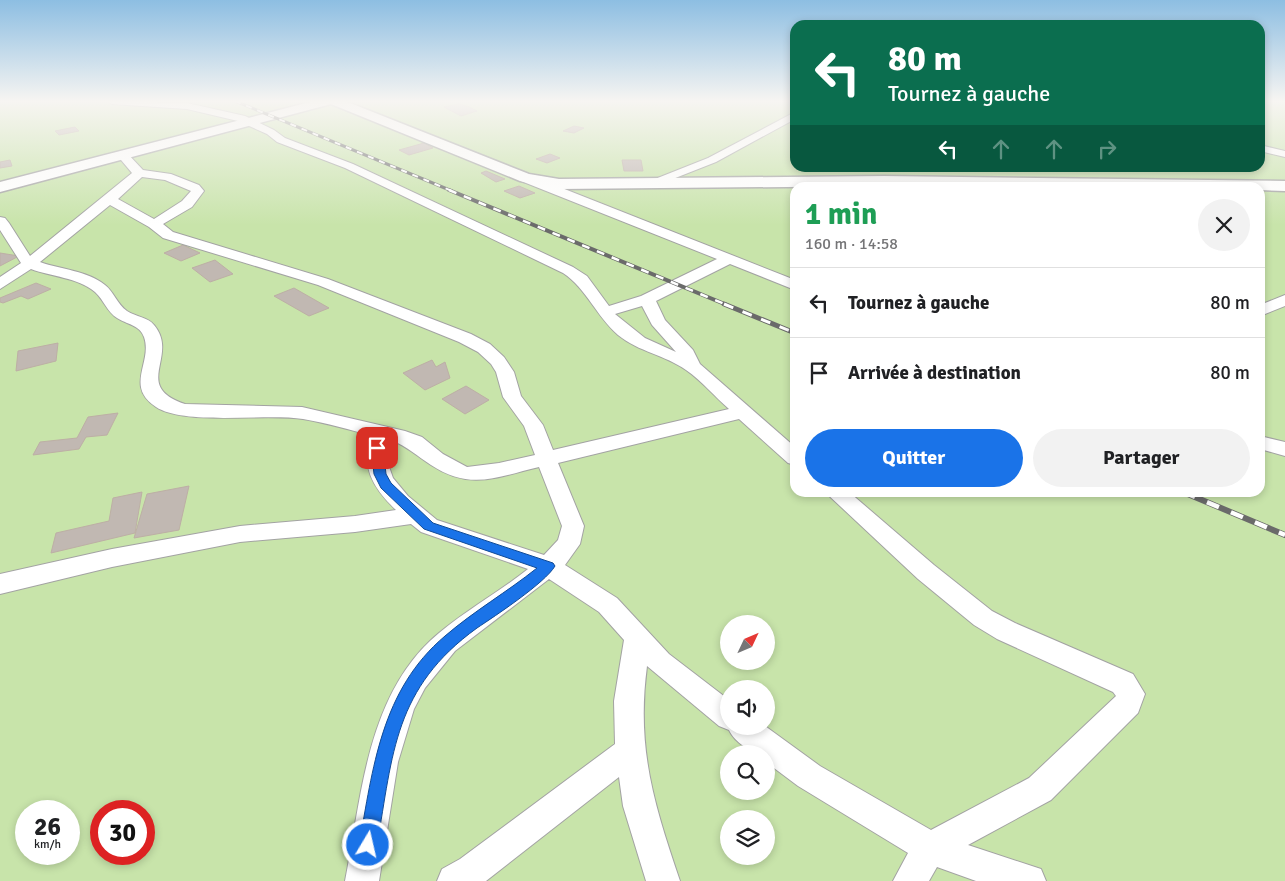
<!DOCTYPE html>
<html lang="fr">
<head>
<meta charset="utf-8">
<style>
  :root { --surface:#fff; --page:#f2f2f2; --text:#202124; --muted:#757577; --line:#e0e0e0; --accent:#1a73e8 }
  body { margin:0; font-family:Signika,sans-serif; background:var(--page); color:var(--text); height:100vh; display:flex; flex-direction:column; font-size:19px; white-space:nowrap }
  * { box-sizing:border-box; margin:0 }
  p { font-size:16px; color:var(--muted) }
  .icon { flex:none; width:28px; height:28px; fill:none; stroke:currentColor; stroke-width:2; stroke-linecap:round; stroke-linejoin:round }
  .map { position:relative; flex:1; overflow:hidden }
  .sheet { position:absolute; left:790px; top:182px; width:475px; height:315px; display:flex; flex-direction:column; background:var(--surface); border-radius:15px; box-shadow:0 2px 8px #0003 }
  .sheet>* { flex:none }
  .top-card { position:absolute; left:790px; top:20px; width:475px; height:152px; border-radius:15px; box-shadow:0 2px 8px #0003; background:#0b6e4f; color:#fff; overflow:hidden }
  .needle { width:32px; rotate:46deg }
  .buttons { position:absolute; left:720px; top:615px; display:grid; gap:10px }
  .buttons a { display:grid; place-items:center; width:55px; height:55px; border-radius:50%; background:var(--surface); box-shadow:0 2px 8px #0003; font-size:25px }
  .speed { position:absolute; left:15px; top:800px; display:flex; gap:10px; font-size:25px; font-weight:700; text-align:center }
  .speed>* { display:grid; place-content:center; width:65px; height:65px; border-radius:50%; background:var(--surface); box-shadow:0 2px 8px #0003; line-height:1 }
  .speed small { font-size:12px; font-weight:400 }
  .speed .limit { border:8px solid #d22; background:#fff; color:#111 }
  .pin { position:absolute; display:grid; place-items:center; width:42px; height:42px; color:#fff; margin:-21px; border-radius:10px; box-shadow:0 2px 8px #0006 }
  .me { position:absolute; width:55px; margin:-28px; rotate:9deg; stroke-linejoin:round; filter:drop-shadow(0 0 4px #0008) }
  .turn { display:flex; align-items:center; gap:18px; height:105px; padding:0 15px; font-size:22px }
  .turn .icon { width:65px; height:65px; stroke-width:2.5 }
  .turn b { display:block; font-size:35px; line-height:42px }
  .lanes { display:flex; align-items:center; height:48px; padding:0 15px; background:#0003; justify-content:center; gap:25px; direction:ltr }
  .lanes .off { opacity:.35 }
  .round { display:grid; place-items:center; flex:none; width:52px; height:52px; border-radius:26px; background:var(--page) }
  .head { display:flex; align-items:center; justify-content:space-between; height:85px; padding:0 15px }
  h1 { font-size:30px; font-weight:800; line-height:38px; color:#1e9e55 }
  .action { display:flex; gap:10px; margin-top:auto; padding:10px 15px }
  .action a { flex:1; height:58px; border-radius:30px; background:var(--accent); color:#fff; font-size:20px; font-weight:800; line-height:58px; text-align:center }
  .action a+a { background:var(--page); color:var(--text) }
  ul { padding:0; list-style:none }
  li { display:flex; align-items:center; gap:15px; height:70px; padding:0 15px; border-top:1px solid var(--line) }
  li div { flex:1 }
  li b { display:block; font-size:19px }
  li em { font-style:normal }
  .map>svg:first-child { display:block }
  .grass { fill:#c8e4aa; fill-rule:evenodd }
  .building { fill:#c1b8b2; stroke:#bdafa5 }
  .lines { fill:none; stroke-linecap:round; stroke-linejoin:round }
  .minor-casing { stroke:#a3a3a3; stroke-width:2 }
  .tertiary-casing { stroke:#a3a3a3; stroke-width:3 }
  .minor { fill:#fff; fill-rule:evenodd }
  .tertiary { fill:#fff; fill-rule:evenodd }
  .rail-far3-casing { stroke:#6a6a6a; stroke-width:3 }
  .rail-far2-casing { stroke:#6a6a6a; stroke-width:4 }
  .rail-far1-casing { stroke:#6a6a6a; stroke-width:5 }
  .rail-casing { stroke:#6a6a6a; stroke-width:6 }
  .rail-far3 { stroke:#fff; stroke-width:2; stroke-dasharray:6; stroke-linecap:butt }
  .rail-far2 { stroke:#fff; stroke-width:2.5; stroke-dasharray:8; stroke-linecap:butt }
  .rail-far1 { stroke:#fff; stroke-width:3; stroke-dasharray:10; stroke-linecap:butt }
  .rail { stroke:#fff; stroke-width:4.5; stroke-dasharray:13; stroke-linecap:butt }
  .route { fill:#1a73e8; stroke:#114b97 }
</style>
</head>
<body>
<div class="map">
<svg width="1285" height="881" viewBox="0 0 1285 881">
  <rect width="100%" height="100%" fill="#ede9e2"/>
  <path class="grass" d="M0,101H795V168H1260V101H1285V881H0ZM795,188H1260V492H795ZM729,624H766V661H729ZM729,689H766V726H729ZM729,754H766V791H729ZM26,811H69V854H26ZM101,811H144V854H101ZM729,819H766V856H729Z"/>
  <path class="building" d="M459,104L469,107L477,111L461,116L444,107Z
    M574,126L584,128L574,133L563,131Z
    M75,127L79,131L59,135L55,131Z
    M424,143L433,148L409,155L399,150Z
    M550,154L560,158L547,163L536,159Z
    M10,160L12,166L0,168V162Z
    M622,160H641L643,171H624Z
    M486,171L505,179L496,182L481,173Z
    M519,186L535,193L520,198L504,191Z
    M183,245L200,253L181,261L164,253Z
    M0,253L19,256L0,266Z
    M215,260L233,274L210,282L192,268Z
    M36,283L51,289L28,299L21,296L3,303L0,302V298Z
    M294,288L329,308L309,316L274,296Z
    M58,343L56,361L16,371L18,351Z
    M432,360L436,367L445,362L450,378L425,390L403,373Z
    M466,386L489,400L465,414L442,399Z
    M118,413L107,435L86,437L79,449L33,455L40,442L77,438L88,417Z
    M189,486L179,530L134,538L147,494Z
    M142,492L135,533L51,553L56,533L109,521L113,498Z"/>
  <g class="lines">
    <g class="minor-casing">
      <path id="minor" d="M107,101L187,103L245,116L274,130L285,138L353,164L573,267L587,276L609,306L641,296L717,259L521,181V175H529L795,280V290L730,264L656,301L665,320L693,350L700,364L795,447V465L788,463L739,419L558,463L584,526L580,544L565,565L617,598L669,654L729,700V726H765L820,766L931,830L1029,778L1116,696L1113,692L997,639L974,625L918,579L825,492H849L934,565L992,611L1015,623L1133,674L1145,694L1138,713L1051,800L968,845L1041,869L1046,881H976L937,867L929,881H893L908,853L798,786L766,762V754C753,754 735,743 729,730L719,726L647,666C636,748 654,804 680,881H646L623,806L619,777L486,881H437L442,869L460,859L615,744L614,701L624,640L599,612L549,579L455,651L425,688L414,709L398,762L379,881H345C361,800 366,702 430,641C459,614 497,594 528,569L421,532L411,524L355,532L240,542L112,567L0,594V574L112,549L240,526L355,516L396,510C374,489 358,465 374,436C350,430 327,423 303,419C266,413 185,426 156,407C124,386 153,362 144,337C140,325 126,324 117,318C107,312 104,300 95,292C77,277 52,277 31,269L0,289V277L21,263L0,230V217L5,218L9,223L30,256L132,173L116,154L118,152H126L143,170L171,174L199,185L204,191L192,207L163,224L173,232L328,279L471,334L490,344L504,357L514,372L521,396L543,425L553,450L729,409C715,397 702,381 686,370C665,355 639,352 618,335C596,316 587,289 563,273L345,168L277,142L267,134L238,121L187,109L112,104ZM142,177L165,180L191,191L182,201L154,219L118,199ZM110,205L149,227L163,238L318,285L459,342L478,352L491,364L496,372L503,397L524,426L535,455L499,463L467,467L443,454L422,437L405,431L302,407L185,404C131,386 180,356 154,325C148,317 136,317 127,311C117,304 114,292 105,285C86,270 62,270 40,262ZM642,306L652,325L676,352L645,338L615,314ZM391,440C407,446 417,456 431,465C470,491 497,477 539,467L562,526L558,540L544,555L437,520L408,496L393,478L386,458Z
        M795,112V119L716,162L655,186H647L645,183L708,158Z
        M1260,145L1285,151V157L1260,151Z
        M1285,295V306L1260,316V305Z
        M1260,436L1285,442V456L1260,449Z"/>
    </g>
    <g class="tertiary-casing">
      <path id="tertiary" d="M314,101H345L529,174L559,179L884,176L1285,181V191L1260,190V188L884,186L559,189L520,181L331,104L0,192V182Z"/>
    </g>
    <use href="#minor" class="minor"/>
    <use href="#tertiary" class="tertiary"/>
    <g class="rail-far3-casing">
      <path id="rail-far3" d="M235,101L452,191"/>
    </g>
    <g class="rail-far2-casing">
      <path id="rail-far2" d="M449,190L727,305"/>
    </g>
    <g class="rail-far1-casing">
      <path id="rail-far1" d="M724,304L795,333"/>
    </g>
    <g class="rail-casing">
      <path id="rail" d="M1183,492L1285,535"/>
    </g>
    <use href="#rail-far3" class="rail-far3"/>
    <use href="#rail-far2" class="rail-far2"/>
    <use href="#rail-far1" class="rail-far1"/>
    <use href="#rail" class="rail"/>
  </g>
  <linearGradient id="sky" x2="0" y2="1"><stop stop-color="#8dbee2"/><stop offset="0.45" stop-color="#f7f5f2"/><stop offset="1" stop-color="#f7f5f2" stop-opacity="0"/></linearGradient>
  <rect width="1285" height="225" fill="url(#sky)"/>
  <path class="route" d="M377,445L383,448L386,474L391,483L433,523L553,563L555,566C545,583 495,616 477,628C394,688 393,753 377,845L375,852L368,854L362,852L359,845C373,768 381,690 445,636C474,611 507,592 537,568L424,529L381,488L374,474L371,448Z"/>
</svg>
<div class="buttons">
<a><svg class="needle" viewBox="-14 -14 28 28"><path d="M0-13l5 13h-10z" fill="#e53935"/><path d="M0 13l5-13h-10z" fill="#757577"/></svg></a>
<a><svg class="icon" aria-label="sound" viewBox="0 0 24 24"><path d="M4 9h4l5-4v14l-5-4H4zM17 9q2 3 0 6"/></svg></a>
<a><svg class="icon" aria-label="search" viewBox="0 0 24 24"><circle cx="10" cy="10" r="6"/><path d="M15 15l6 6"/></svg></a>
<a><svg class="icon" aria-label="layers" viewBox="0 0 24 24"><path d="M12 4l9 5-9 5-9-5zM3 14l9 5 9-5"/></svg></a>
</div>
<div class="speed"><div>26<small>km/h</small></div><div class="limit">30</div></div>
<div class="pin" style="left:377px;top:448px;background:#d93025"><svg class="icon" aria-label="arrive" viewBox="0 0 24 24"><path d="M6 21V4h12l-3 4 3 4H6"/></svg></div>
<svg class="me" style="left:368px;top:845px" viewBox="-20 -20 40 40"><circle r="17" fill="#1a73e8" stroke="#fff" stroke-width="3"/><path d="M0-11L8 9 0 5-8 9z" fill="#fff"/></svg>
<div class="top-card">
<div class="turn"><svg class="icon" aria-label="left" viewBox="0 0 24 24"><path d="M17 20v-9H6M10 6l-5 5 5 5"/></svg><div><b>80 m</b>Tournez à gauche</div></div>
<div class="lanes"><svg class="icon" aria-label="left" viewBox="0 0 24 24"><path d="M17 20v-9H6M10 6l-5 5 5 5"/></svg><svg class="icon off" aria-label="ahead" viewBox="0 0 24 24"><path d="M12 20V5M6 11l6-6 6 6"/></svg><svg class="icon off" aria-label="ahead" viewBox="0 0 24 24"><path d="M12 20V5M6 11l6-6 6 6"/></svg><svg class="icon off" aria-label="right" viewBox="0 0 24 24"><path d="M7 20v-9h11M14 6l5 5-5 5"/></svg></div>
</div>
<section class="sheet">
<div class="head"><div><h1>1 min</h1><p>160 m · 14:58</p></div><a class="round"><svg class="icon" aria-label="close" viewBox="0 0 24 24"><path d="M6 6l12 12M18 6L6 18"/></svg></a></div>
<ul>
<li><svg class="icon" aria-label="left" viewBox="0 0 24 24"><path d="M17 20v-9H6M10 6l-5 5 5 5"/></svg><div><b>Tournez à gauche</b></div><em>80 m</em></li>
<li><svg class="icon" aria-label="arrive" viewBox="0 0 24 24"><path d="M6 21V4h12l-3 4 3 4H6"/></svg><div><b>Arrivée à destination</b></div><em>80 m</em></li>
</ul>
<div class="action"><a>Quitter</a><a>Partager</a></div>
</section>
</div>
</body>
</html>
